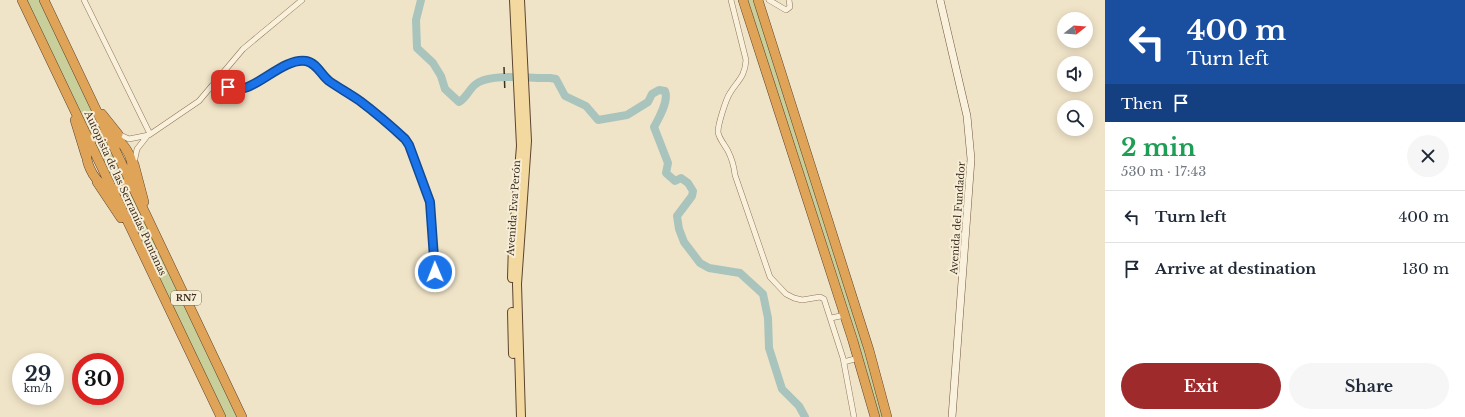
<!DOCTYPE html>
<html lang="en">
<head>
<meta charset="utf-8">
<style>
  :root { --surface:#fff; --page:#f6f6f7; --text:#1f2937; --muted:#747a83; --line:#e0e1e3; --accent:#9e2a2b }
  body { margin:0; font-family:"Libre Baskerville",serif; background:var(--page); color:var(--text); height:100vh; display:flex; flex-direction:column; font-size:15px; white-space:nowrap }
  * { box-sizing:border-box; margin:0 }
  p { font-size:13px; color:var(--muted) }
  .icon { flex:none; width:22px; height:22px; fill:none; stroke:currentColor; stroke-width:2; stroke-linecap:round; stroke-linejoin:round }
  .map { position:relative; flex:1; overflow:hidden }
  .side { display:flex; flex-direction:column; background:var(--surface); width:360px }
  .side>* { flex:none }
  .hud { background:#1a4fa0; color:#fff; overflow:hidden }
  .needle { width:26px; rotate:73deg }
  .controls { position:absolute; left:1057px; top:12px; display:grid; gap:8px }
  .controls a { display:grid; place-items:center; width:36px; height:36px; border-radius:50%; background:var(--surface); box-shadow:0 2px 10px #0003; font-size:20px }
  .speed { position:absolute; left:12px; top:353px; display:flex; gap:8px; font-size:20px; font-weight:700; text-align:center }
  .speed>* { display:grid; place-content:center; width:52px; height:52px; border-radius:50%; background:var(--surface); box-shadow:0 2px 10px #0003; line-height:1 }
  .speed small { font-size:10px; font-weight:400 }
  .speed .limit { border:6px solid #d22; background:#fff; color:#111 }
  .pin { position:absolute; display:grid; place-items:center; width:34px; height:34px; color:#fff; margin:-17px; border-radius:8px; box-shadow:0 2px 6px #0006 }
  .me { position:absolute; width:44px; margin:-22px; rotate:359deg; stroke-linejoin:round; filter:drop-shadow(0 0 3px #0008) }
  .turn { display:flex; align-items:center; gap:14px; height:84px; padding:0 16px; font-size:18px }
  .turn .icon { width:52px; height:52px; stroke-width:2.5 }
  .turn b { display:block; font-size:28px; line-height:34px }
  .then { display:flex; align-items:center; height:38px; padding:0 16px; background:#0003; gap:8px; font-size:15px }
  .round { display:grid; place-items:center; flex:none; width:42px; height:42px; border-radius:21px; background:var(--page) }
  .head { display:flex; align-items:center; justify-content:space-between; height:68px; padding:0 16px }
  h1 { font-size:24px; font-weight:800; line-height:30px; color:#1e9e55 }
  .cta { display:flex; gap:8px; margin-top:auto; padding:8px 16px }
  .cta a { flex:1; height:46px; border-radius:24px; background:var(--accent); color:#fff; font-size:16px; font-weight:800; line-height:46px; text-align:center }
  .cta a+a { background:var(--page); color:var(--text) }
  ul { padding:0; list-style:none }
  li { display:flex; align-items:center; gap:12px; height:52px; padding:0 16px; border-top:1px solid var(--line) }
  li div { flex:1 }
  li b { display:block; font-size:15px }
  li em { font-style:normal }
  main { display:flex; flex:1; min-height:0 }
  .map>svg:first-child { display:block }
  .green { fill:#c9cf9b }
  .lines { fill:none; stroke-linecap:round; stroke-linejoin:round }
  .river { stroke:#a9c4bc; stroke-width:8 }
  .street-casing { stroke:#8d765c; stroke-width:6 }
  .secondary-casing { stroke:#6f573f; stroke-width:8 }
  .primary-casing { stroke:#5b4430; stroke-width:10 }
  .highway-casing { stroke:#5b4430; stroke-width:10 }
  .street { stroke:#faf1dc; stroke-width:5 }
  .secondary { stroke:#faf1dc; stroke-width:7 }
  .primary { stroke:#f3d9a0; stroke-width:8 }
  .highway { stroke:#e0a458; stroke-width:9 }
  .rail { stroke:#3d2e20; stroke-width:1.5; stroke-dasharray:7 7; stroke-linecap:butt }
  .route-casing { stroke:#114b97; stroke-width:10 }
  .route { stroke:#1a73e8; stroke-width:7 }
  .labels { text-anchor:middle; stroke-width:4; stroke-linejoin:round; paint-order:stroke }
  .shield { fill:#f7eed8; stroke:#756857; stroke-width:1 }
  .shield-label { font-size:9px; font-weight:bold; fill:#3d2e20 }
  .street-label { font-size:10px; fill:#3d2e20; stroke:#f7eed8 }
</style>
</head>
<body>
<main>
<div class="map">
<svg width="1105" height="417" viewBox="0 0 1105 417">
  <rect width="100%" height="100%" fill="#f0e4c8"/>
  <path class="green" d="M26,0H40L102,129L89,135Z
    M746,0H756L850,298L885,417H878Z
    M104,136L126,180L113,186L94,141Z
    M128,184L238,417H225L115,190Z"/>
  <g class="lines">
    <path class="river" d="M421,0L416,20L417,48L433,63L441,76L445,89L459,102C468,97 469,87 479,82C496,73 530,79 550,78L556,79L565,96L586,106L598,120L627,115L648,102L652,94L659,90L665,91C669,101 659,118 654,127L668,163L666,173L675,181L681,178L688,183L693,191L692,196L677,216L679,229L684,242L700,263L709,268L740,273L763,294L768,318L769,348L782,389L799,406L805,417"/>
    <g class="street-casing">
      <path id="street" d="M84,0L150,134
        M731,0L746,60C745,77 738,80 730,93C726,99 718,124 718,132C719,139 725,145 728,151C732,159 734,166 735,175L770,277L786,294L794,298L802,300L820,297L824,299L843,358L854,417
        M769,0L786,10L790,7L789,0
        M217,79L231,89L240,90L250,86L275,70L301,61H308L315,65L331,82L359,100L403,137L409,145L430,202L435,272
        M118,134L129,139L149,135L199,101L243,49L302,0
        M134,163L137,149L148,135
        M831,318L845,315
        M844,362L858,358"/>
    </g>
    <g class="secondary-casing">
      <path id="secondary" d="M940,0L967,116L971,159L952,417"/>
    </g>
    <g class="primary-casing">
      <path id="primary" d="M520,0L527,141L517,284L521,417
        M512,278L513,243L521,146L514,0
        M512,312L513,354"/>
    </g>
    <g class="highway-casing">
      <path id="highway" d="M22,0L221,417
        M44,0L242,417
        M743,0L853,341L875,417
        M758,0L869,350L887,417
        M102,114L118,134L116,137
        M75,120L86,156
        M104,134C124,135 144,170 124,185C98,205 66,138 104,134Z
        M134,164L144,202
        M97,182L121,218"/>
    </g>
    <use href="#street" class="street"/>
    <use href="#secondary" class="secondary"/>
    <use href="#primary" class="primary"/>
    <use href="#highway" class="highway"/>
    <path class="rail" d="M504,67L505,95"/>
  </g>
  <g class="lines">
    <g class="route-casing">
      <path id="route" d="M228,87C249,100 280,57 306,61C317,63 321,75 329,81C339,88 350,94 360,101C376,113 391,126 405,139L409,145L430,202L435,272"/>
    </g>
    <use href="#route" class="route"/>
  </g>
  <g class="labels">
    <rect class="shield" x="171" y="291" width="30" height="14" rx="3"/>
    <g class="shield-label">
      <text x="186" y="301">RN7</text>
    </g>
    <g class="street-label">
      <text transform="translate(126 193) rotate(65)" y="4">Autopista de las Serranías Puntanas</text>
      <text transform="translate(513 208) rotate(-86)" y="4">Avenida Eva Perón</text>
      <text transform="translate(957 218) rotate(-86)" y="4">Avenida del Fundador</text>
    </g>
  </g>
</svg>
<div class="controls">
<a><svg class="needle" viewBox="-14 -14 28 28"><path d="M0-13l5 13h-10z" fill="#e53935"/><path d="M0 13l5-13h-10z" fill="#747a83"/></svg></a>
<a><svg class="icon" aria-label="sound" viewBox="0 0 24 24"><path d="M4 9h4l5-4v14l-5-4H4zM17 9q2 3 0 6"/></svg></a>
<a><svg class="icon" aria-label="search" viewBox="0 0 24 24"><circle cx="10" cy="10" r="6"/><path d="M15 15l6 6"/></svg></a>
</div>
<div class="speed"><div>29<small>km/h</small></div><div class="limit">30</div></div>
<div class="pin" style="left:228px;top:87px;background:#d93025"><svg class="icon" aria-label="arrive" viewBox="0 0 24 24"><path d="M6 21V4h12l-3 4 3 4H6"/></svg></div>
<svg class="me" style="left:435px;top:272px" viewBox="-20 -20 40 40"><circle r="17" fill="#1a73e8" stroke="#fff" stroke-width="3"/><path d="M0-11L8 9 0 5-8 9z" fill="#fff"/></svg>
</div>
<section class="side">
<div class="hud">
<div class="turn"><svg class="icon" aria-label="left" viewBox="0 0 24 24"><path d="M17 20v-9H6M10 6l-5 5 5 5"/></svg><div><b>400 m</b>Turn left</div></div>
<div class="then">Then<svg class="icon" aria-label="arrive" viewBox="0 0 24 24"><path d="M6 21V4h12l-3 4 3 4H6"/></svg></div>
</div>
<div class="head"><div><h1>2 min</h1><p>530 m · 17:43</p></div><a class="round"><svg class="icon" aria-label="close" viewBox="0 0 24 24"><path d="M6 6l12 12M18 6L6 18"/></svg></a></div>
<ul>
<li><svg class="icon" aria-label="left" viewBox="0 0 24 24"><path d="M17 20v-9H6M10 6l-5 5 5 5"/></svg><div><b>Turn left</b></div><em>400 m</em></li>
<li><svg class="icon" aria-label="arrive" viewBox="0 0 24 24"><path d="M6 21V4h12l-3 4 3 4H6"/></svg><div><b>Arrive at destination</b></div><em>130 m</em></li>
</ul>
<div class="cta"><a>Exit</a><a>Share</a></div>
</section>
</main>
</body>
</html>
